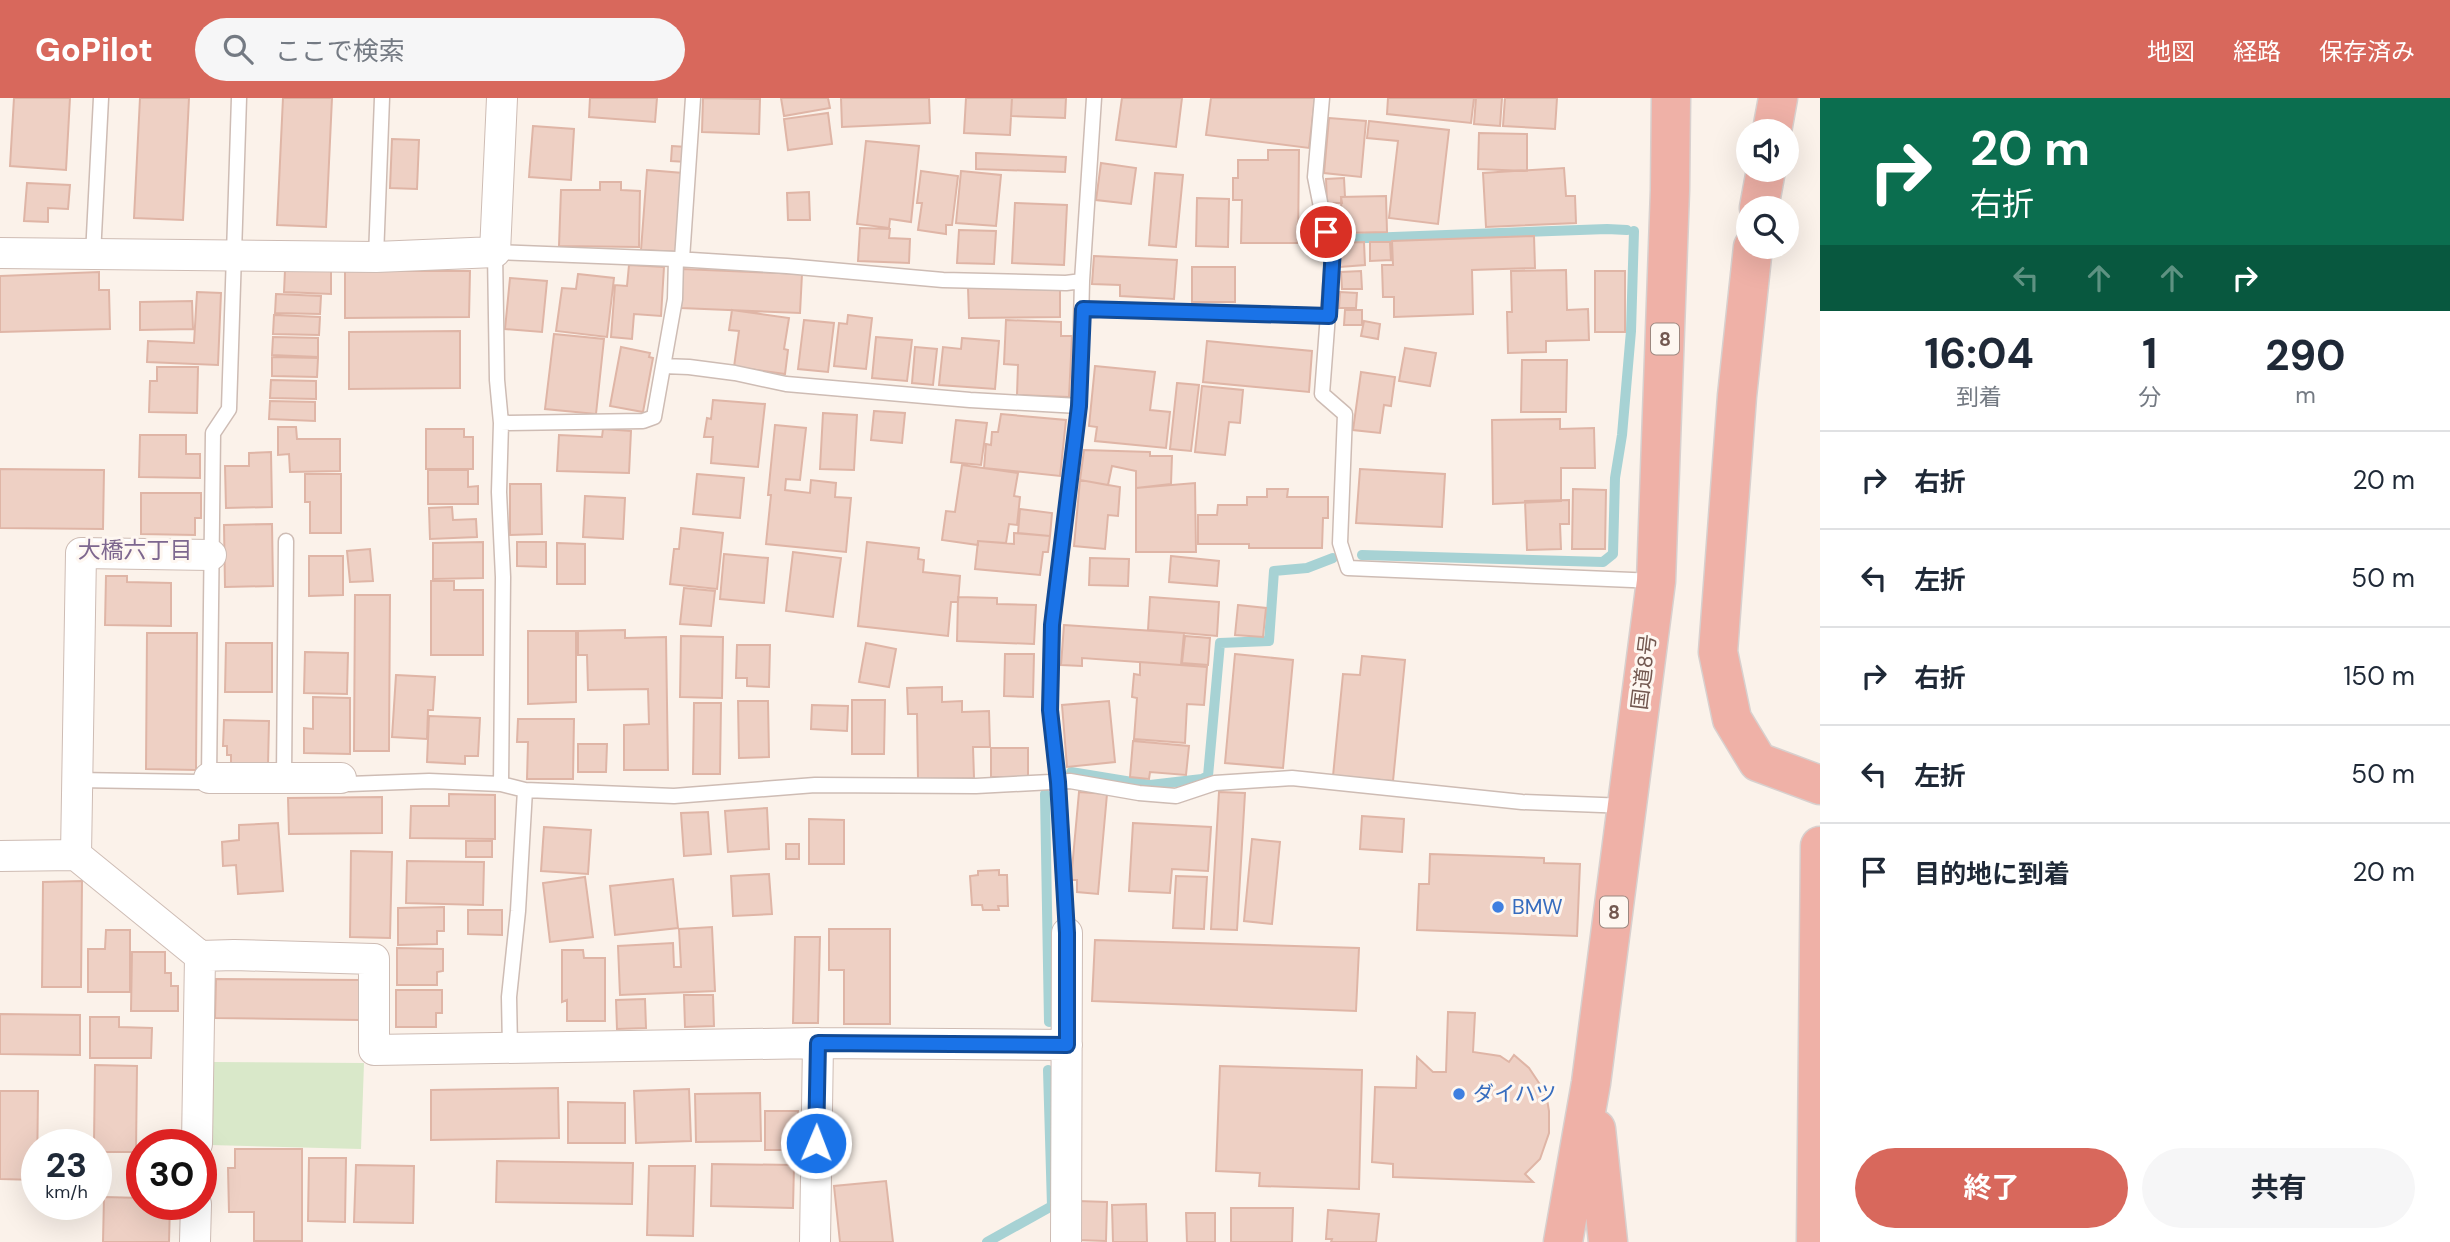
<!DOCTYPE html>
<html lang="ja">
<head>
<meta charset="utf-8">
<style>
  :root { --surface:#fff; --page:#f6f6f7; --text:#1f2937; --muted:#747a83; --line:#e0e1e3; --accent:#d8685c }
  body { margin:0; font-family:"DM Sans","Noto Sans JP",sans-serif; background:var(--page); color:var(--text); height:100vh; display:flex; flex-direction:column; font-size:26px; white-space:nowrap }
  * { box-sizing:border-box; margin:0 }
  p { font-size:23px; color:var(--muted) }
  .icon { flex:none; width:38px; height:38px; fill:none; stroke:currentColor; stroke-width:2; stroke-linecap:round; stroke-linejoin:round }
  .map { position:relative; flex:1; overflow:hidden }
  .sheet { display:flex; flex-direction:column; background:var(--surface); width:630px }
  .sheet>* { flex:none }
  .banner { background:#0b6e4f; color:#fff; overflow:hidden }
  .fabs { position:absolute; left:1736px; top:21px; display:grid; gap:14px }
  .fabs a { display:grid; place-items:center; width:63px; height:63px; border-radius:50%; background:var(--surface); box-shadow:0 7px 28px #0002; font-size:35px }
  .speed { position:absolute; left:21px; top:1031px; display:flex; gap:14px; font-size:35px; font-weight:700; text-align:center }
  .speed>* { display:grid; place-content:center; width:91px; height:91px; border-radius:50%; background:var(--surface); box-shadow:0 7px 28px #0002; line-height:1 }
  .speed small { font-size:18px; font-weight:400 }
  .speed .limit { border:10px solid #d22; background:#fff; color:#111 }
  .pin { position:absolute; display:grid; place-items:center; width:60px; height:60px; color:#fff; margin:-30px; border:4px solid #fff; border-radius:50%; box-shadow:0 2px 7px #0007 }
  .me { position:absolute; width:77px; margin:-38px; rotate:1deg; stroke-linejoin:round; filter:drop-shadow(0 0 5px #0008) }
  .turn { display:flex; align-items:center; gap:24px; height:147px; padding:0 35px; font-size:32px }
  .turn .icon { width:91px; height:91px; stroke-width:2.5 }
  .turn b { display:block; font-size:49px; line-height:60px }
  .lanes { display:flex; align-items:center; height:66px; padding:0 35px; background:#0003; justify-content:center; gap:35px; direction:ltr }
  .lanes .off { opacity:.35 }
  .eta { display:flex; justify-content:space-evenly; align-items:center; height:119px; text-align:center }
  .eta b { font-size:42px; font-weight:700; line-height:49px }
  .cta { display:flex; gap:14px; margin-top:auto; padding:14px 35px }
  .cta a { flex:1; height:80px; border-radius:42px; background:var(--accent); color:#fff; font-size:28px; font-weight:700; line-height:80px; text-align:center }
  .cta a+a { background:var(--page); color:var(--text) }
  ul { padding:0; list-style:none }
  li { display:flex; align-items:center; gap:21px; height:98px; padding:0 35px; border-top:2px solid var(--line) }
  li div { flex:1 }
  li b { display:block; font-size:26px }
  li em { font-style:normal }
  header { display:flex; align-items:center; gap:42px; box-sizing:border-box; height:98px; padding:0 35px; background:var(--accent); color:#fff }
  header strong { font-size:33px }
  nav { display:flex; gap:38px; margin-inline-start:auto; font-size:24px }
  .search { width:490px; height:63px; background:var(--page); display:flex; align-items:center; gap:18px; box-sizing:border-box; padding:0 24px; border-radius:38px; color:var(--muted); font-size:26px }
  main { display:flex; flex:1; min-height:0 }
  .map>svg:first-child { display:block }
  .green { fill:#d9e8c9 }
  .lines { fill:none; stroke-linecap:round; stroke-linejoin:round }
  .stream { stroke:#a7d2d4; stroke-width:10 }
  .building { fill:#eed0c4; stroke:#dfb5a6; stroke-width:2 }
  .lane-casing { stroke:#cebcb4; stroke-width:17 }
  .street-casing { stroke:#cebcb4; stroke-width:32 }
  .highway-casing { stroke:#d8d0ce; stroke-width:41 }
  .lane { stroke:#fff; stroke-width:14 }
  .street { stroke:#fff; stroke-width:30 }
  .highway { stroke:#efb1a7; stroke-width:38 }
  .route-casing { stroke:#114b97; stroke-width:18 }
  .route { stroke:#1a73e8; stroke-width:12 }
  .shop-dot { fill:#3f7fe0; stroke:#fef7f1; stroke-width:2.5 }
  .labels { text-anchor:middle; stroke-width:6; stroke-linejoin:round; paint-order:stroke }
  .shield { fill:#fef7f1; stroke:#9d8880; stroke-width:2 }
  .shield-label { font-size:19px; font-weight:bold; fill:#735850 }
  .street-label { font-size:21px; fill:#735850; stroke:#fef7f1 }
  .shop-label { font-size:21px; fill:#366cbe; stroke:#fef7f1; text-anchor:start }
  .neighbourhood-label { font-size:23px; fill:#7d678f; stroke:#fef7f1 }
</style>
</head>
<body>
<header>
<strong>GoPilot</strong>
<div class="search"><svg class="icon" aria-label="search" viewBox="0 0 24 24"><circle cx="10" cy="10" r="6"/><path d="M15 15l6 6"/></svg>ここで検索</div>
<nav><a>地図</a><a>経路</a><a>保存済み</a></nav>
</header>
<main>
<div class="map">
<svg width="1820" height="1144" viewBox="0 0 1820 1144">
  <rect width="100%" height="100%" fill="#fbf2ea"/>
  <path class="green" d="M212,964L364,965L361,1051L210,1047Z"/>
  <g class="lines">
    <path class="stream" d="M1340,141L1607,131L1627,132
      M1362,457L1603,464L1613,456L1615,380L1622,337L1631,233L1634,133
      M1071,674L1150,687L1202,681L1208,678L1220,545L1269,543L1274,473L1307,470L1333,460
      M1045,696L1049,924
      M987,1144L1052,1108L1048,972"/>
  </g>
  <path class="building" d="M14,0H70L66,72L10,68Z
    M140,0H189L183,122L134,120Z
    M283,0H332L326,129L277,127Z
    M590,0H657L655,24L589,19Z
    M703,0L760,1L759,36L702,34Z
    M781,0H828L830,10L784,18Z
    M841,0H929L930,25L842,29Z
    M966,0H1012L1010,37L964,35Z
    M1012,0H1066L1065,20L1011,18Z
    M1122,0H1182L1176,49L1116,42Z
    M1211,0H1315L1309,50L1206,37Z
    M1388,0H1474L1471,25L1387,16Z
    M1476,0H1502L1500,28L1474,26Z
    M1505,0H1557L1555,31L1503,28Z
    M828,15L832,46L788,52L784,21Z
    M1329,20L1366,23L1361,79L1324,75Z
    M1369,23L1449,32L1438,126L1389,120L1398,43L1367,40Z
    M533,28L574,31L571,82L529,79Z
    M1479,35L1527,36V73L1478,71Z
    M392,41L419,42L417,91L390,90Z
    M866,43L919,48L911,124L890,121L889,130L857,126Z
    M672,48L687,49L686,64L671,63Z
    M1268,52H1299L1298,145H1241L1242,102H1233V80H1238V62H1268Z
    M976,55L1066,59L1065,74L976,71Z
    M1101,65L1136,70L1131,106L1096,102Z
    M1564,70L1566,98H1575L1576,125L1486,129L1483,75Z
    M647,72L683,75L678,154L641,152Z
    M921,73L958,78L952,127H946V136L918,132L922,105H917Z
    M961,73L1001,77L996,128L956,125Z
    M1155,75L1183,77L1176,149L1149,147Z
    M1344,80L1345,99H1341L1342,105H1327L1326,81Z
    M600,84H621V92L640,93L639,149L559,148L561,92H600Z
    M27,85L70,87L68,111L48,110V124L24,123Z
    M809,94L810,122H788L787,95Z
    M1386,98L1387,134L1342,135L1341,99Z
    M1197,100L1229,101L1228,149L1196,148Z
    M1015,105L1067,107L1064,167L1012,165Z
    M860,130L890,131L889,140L910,141L909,165L858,163Z
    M959,132L996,133L994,166L957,165Z
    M1534,138L1535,170L1472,172L1473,216L1394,219V199H1383L1382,167H1393L1392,143Z
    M1364,144L1365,167L1340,169L1338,145Z
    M1370,144H1390L1391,162L1370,163Z
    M1094,158L1177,162L1174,201L1120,198V187L1092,186Z
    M629,167L664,169L661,218L634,216L632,241L611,239L615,187L627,188Z
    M1192,169H1235V204H1192Z
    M682,171L802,176L800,215L681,210Z
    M285,172L331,173V196L284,194Z
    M1566,172L1567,212L1588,211L1589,242L1546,243V254L1508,255L1507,214H1512L1511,173Z
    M345,173H470L469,219L345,220Z
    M1361,173L1362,191H1342L1341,174Z
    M1595,173H1625V234H1595Z
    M99,174V192H109L110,231L0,234V178Z
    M578,176L614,180L607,239L556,233L562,190L576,191Z
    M510,180L547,183L542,234L505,231Z
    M968,190H1060V219L969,220Z
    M197,194L221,195L218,267L147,264L148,243L194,245Z
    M1340,194L1357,195L1356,210H1339Z
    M276,196L321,198L320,216L275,215Z
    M192,203L193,231L140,232V204Z
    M732,212L789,220L784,251L788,252L785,276L734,269L739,233L729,232Z
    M1345,212H1362V227H1344Z
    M274,217L320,219L319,237L273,236Z
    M848,217L872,220L866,271L834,268L839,225L847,226Z
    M804,222L834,225L828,274L798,271Z
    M1006,222L1061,224V238H1072L1069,299L1017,297L1018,267L1004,266Z
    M1364,223L1380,226L1378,241L1361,238Z
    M460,233V290L349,291V234Z
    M554,236L604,241L596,316L545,311Z
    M273,239L318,240V259L272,257Z
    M876,239L912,242L907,283L872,280Z
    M962,240L999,243L995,291L939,287L943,249L961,251Z
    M1207,243L1312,253L1309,294L1203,284Z
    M621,249L650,255L649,259L653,260L643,314L610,308Z
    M915,249L937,251L933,287L912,285Z
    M1405,250L1436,255L1430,288L1399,283Z
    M272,259L318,260L317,279L272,278Z
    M1522,262H1567L1566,314H1521Z
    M1095,268L1155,274L1150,312L1170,314L1166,350L1095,343L1097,329L1089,328Z
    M157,269H198L197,315L149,314L150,283H157Z
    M1361,274L1395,279L1391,308L1384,307L1380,335L1353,332Z
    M271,282L316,283V301L270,300Z
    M1177,285L1199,287L1191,353L1170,351Z
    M1202,288L1243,292L1240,325L1229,324L1225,357L1195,354Z
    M713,302L765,306L758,369L711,365L713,339H704L707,320L711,321Z
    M270,303L315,304V323L269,321Z
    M874,313L905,315L902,345L871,342Z
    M823,315L857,317L854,372L820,371Z
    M1001,316L1066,322L1060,378L984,370L986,346L991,347L992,334H998Z
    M1560,321V331L1594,330L1595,370H1561V403L1493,406L1492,322Z
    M956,322L987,325L981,367L951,364Z
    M775,327L806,330L800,382L786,381L785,392L810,395L811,382L836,385L835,399L851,400L846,454L766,446L771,397H768Z
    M278,329H296L297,341H340V373L290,374L289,356L278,357Z
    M426,331H464V339H473V371H426Z
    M603,331L631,333L629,375L557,373L559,337L602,339Z
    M140,337H186V356H200V380L139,379Z
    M1084,352L1150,354V358H1172L1171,386L1136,390V373L1112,368L1108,387L1080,382Z
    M271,354L272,409L226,410L225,368H249V355Z
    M962,367L1018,375L1014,398L1020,399L1017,427L1009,426L1006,445L978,443V447L942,442L946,413L955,414Z
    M0,371L104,372L103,431L0,430Z
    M1360,371L1445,376L1442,429L1356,425Z
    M428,372H468V389L478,388V406H428Z
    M305,376H341V435H310V404H305Z
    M697,376L744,380L740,420L693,416Z
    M1080,382L1120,389L1118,418L1108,417L1105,451L1074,448Z
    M1195,385L1196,454H1136V390Z
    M510,386H541L542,436L510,437Z
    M1267,391H1288L1287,399H1328V420H1323L1322,450H1249V446H1198V417H1217L1218,407H1247V399H1267Z
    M1573,391L1606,392L1605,451H1572Z
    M141,395H201V420H195V437L141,436Z
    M585,398L625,400L623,441L583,439Z
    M1569,402V426H1560L1561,451L1527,452L1525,403Z
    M452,409L453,422L476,421L477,439L430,441L429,410Z
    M1020,411L1052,415L1050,438L1018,435Z
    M272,426L273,488L225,489L224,427Z
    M681,430L723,435L717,491L670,486L674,451H679Z
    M1014,435L1050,438L1048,454H1043L1040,477L975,471L978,443L1014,446Z
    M483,444V480L433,481V445Z
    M517,444H546V469L517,468Z
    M867,444L919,450L918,461L924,462L923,474L960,478L958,504H951L948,538L858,528Z
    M557,445L585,446V486H557Z
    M370,451L373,483L350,484L347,453Z
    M793,454L841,460L833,519L786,513Z
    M724,456L768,460L764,505L720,501Z
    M309,458H343V497L309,498Z
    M1171,458L1219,463L1217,488L1169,484Z
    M1090,460L1129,461L1128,488L1089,487Z
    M106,478H127V484L171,485V528L105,527Z
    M431,483H454V492H483V557H431Z
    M684,490L715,493L711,528L680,526Z
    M355,497H390L389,653H354Z
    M958,499L997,500V506L1036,507L1034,546L957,543Z
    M1150,499L1219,504L1217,538L1148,532Z
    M1238,507L1266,510L1263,539L1235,537Z
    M1064,527L1184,535L1181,567L1082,560V568L1061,567Z
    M625,532V540L666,539L668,672H624V627L649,626L648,591L588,592L587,557H578V533Z
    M528,533H576V604L528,606Z
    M147,535H197L196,672L146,671Z
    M681,538L723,539L722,600L680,599Z
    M1185,538L1210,540L1208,567L1182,565Z
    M226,545H272V594H225Z
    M866,545L896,551L889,589L859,584Z
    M737,547H770L769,589L747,588V580H736Z
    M305,554L348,555L347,596L304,595Z
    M1005,556H1034L1033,599L1004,598Z
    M1235,556L1293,562L1283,670L1225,665Z
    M1362,558L1405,562L1393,683L1333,678L1343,576L1360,577Z
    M1140,564L1207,569L1204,607L1187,606L1185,645L1134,641L1137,600L1132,599L1134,576L1140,577Z
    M396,577L435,579L433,612H428L427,641L392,639Z
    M942,589V604L962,603V614L989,613L990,649H973L974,680L918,681L917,616H908L907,590Z
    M313,599L350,600V656L304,655V630L313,631Z
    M852,602H885L884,656H852Z
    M738,603H768L769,659L739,660Z
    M1109,603L1115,664L1067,669L1062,607Z
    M694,605H721L720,676H693Z
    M812,607L848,608L847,633L811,631Z
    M429,618L480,620L478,658H465V666L427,664Z
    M518,621H574L573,681H527L528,644H517Z
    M224,622L269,623L268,667L231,666V657H227V648H223Z
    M1133,643L1189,648L1186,677L1150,674L1149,681L1130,679Z
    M578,646H607L606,674H578Z
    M991,650H1028V679H991Z
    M1079,694L1107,696L1098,796L1077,794V782H1071Z
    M1219,694L1245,695L1237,832L1211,831Z
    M449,696L495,697V741L410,740L411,708H449Z
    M382,699V735L289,736L288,700Z
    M767,710L769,751L728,754L725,713Z
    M708,714L711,756L684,758L681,715Z
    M1362,718L1404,721L1402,754L1360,751Z
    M809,721L844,722V766H809Z
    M278,725L283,793L238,796L236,767L223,768L222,744L239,742V727Z
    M1133,725L1211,729L1208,773L1172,771L1170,795L1129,793Z
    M544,729L591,732L588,776L541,773Z
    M1252,741L1280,744L1272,826L1244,823Z
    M466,743H492V759H466Z
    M786,746H799V761H786Z
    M351,753L392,754L390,840L350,839Z
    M1430,756L1544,760V765L1580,766L1577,838L1417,832L1419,786H1429Z
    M407,763L484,764L483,807L406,805Z
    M999,772V777H1007L1008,808H998L999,812H983L982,807H972L970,778L978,777V773Z
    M769,776L772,816L733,818L731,778Z
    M1176,778L1207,779L1204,831L1173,830Z
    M585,779L593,839L550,844L543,785Z
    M673,781L678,830L615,837L610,788Z
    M82,783L81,889H42L43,784Z
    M444,809V833H437V846L398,847V810Z
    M468,812H502V837L468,836Z
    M712,829L715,893L620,897L618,848L673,845L674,869H681L679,831Z
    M829,831H890V926H844V872H829Z
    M106,832H130V894H88V851H105Z
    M795,839H820L818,925H793Z
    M1095,842L1359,850L1356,913L1092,903Z
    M397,850L443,851V873L437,874V887H397Z
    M562,852H583L584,860H605V923H567V902L562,904Z
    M132,854H165V875H171V888H178V913H131Z
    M216,881L361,882L360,922L215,920Z
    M396,892H442V915H436V929H396Z
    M684,897H713L714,928L685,929Z
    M645,901L646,930L617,931L616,902Z
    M1448,914L1475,915L1473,954L1500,958L1509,964L1514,957L1529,970L1539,985L1547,1001L1549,1013V1035L1540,1061L1525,1076L1533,1084L1393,1079V1066L1372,1064L1375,989L1416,990L1417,959L1433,974H1446Z
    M0,916L80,917V957L0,956Z
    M90,919H119V929L152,930L151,960H90Z
    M95,967L137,968L136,1054H96V1046H94Z
    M1220,968L1362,972L1359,1091L1259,1088L1260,1075L1216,1073Z
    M558,990L559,1040L431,1042V992Z
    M689,991L691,1043L636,1045L634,993Z
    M0,993H38L37,1082L0,1081Z
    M760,995L761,1043L696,1044L695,996Z
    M568,1004L625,1005V1045H568Z
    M765,1013H798V1052H765Z
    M235,1051H302V1143H254V1114H229L228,1070H235Z
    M309,1060H346L345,1124L308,1123Z
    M497,1063L633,1065L632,1106L496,1104Z
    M712,1066L794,1067L793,1110L711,1108Z
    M356,1067L414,1068L413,1125L354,1124Z
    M649,1068H695L693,1138L647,1137Z
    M886,1083L893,1144H840L834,1088Z
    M104,1099L142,1100V1106H170L169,1144H103Z
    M1078,1103L1107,1104L1106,1143L1077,1142Z
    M1146,1106L1147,1144H1113L1112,1107Z
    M1231,1110H1293L1292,1144H1231Z
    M1328,1112L1379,1116L1376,1144H1331L1332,1141H1326Z
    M1186,1115H1215V1144H1187Z"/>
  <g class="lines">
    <g class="lane-casing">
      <path id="lane" d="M1322,0L1315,79L1326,134L1333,150L1322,296L1345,316L1340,445L1348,470L1656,483
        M93,157L101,0
        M376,159L382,0
        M682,161L693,0
        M1083,211L1329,218
        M663,268L689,269L735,275L786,286L970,302L1079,308
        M501,325L643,323L654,319L675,201L676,161
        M284,680L286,443
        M341,680L349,686L429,683L501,686L525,692L674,698L815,687L976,688L1070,683L1139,695L1176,698L1215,685L1292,680L1522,704L1627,708
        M77,682L198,684L209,680L213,335L229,311L239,0
        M501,686L503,479L499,394L501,325L497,282L495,154L676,161L787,168L943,182L1066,185L1082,183
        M1067,835L1058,684L1050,612L1052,528L1079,308L1082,183L1094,0
        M510,950L509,899L518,813L525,692"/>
    </g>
    <g class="street-casing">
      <path id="street" d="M0,155L376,159L495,154L502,0
        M209,680H341
        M76,757L81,455L211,457
        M0,758L76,757L200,858L234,857L374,861V952L818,945L1067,947
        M197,1046L200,858
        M195,1144L196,1106
        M815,1144L818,945
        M1066,1144L1067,835"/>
    </g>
    <g class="highway-casing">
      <path id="highway" d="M1772,33L1778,0
        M1759,110L1766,72
        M1753,149L1737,298L1718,554L1732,621L1758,664L1820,687
        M1596,1031L1608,1144
        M1563,1144L1591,985L1656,483L1670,92L1671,0
        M1816,1144L1820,748"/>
    </g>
    <use href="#lane" class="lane"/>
    <use href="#street" class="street"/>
    <use href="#highway" class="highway"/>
  </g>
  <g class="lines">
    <g class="route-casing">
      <path id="route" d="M816,1045L818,945L1067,947V835L1058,684L1050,612L1052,527L1079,308L1083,211L1329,218L1333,150L1326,134"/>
    </g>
    <use href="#route" class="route"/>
  </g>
  <g class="shop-dot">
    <circle cx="1498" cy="809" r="7"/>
    <circle cx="1459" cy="996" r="7"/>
  </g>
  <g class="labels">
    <g class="shield">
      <rect x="1651" y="225.5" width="28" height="31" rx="5"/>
      <rect x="1600" y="798.5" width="28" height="31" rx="5"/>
    </g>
    <g class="shield-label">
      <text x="1665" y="248">8</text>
      <text x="1614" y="821">8</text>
    </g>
    <g class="street-label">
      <text transform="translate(1644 574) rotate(-83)" y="7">国道8号</text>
    </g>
    <g class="shop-label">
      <text x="1512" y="816">BMW</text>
      <text x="1473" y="1003">ダイハツ</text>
    </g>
    <g class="neighbourhood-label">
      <text x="135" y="460">大橋六丁目</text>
    </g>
  </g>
</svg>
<div class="fabs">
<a><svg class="icon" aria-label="sound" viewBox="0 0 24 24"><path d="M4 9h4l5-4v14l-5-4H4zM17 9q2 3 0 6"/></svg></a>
<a><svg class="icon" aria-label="search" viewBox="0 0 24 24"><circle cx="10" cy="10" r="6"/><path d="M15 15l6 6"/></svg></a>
</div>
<div class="speed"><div>23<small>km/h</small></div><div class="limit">30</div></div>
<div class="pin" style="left:1326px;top:134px;background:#d93025"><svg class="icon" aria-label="arrive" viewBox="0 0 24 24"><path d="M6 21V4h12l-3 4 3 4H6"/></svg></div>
<svg class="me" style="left:816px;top:1045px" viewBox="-20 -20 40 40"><circle r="17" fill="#1a73e8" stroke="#fff" stroke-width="3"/><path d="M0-11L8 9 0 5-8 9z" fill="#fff"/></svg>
</div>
<section class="sheet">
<div class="banner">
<div class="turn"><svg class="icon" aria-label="right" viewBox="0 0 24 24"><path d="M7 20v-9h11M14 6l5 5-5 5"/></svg><div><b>20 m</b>右折</div></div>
<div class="lanes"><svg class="icon off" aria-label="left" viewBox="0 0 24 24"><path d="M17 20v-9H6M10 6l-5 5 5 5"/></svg><svg class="icon off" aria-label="ahead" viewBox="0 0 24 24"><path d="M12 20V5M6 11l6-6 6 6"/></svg><svg class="icon off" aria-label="ahead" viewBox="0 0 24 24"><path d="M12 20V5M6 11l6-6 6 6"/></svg><svg class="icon" aria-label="right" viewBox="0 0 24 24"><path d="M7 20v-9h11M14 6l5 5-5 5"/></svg></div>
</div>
<div class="eta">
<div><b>16:04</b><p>到着</p></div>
<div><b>1</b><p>分</p></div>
<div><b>290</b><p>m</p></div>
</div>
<ul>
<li><svg class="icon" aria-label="right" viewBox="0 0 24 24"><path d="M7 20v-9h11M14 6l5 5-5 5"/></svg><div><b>右折</b></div><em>20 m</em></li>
<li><svg class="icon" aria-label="left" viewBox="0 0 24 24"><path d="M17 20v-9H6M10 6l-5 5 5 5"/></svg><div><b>左折</b></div><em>50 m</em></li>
<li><svg class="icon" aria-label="right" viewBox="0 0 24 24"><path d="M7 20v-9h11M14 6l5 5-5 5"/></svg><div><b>右折</b></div><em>150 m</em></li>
<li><svg class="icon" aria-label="left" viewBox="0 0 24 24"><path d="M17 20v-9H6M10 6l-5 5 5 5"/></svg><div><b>左折</b></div><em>50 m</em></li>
<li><svg class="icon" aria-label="arrive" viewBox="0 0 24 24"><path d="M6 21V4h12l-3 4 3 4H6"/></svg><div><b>目的地に到着</b></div><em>20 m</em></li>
</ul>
<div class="cta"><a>終了</a><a>共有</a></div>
</section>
</main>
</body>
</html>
